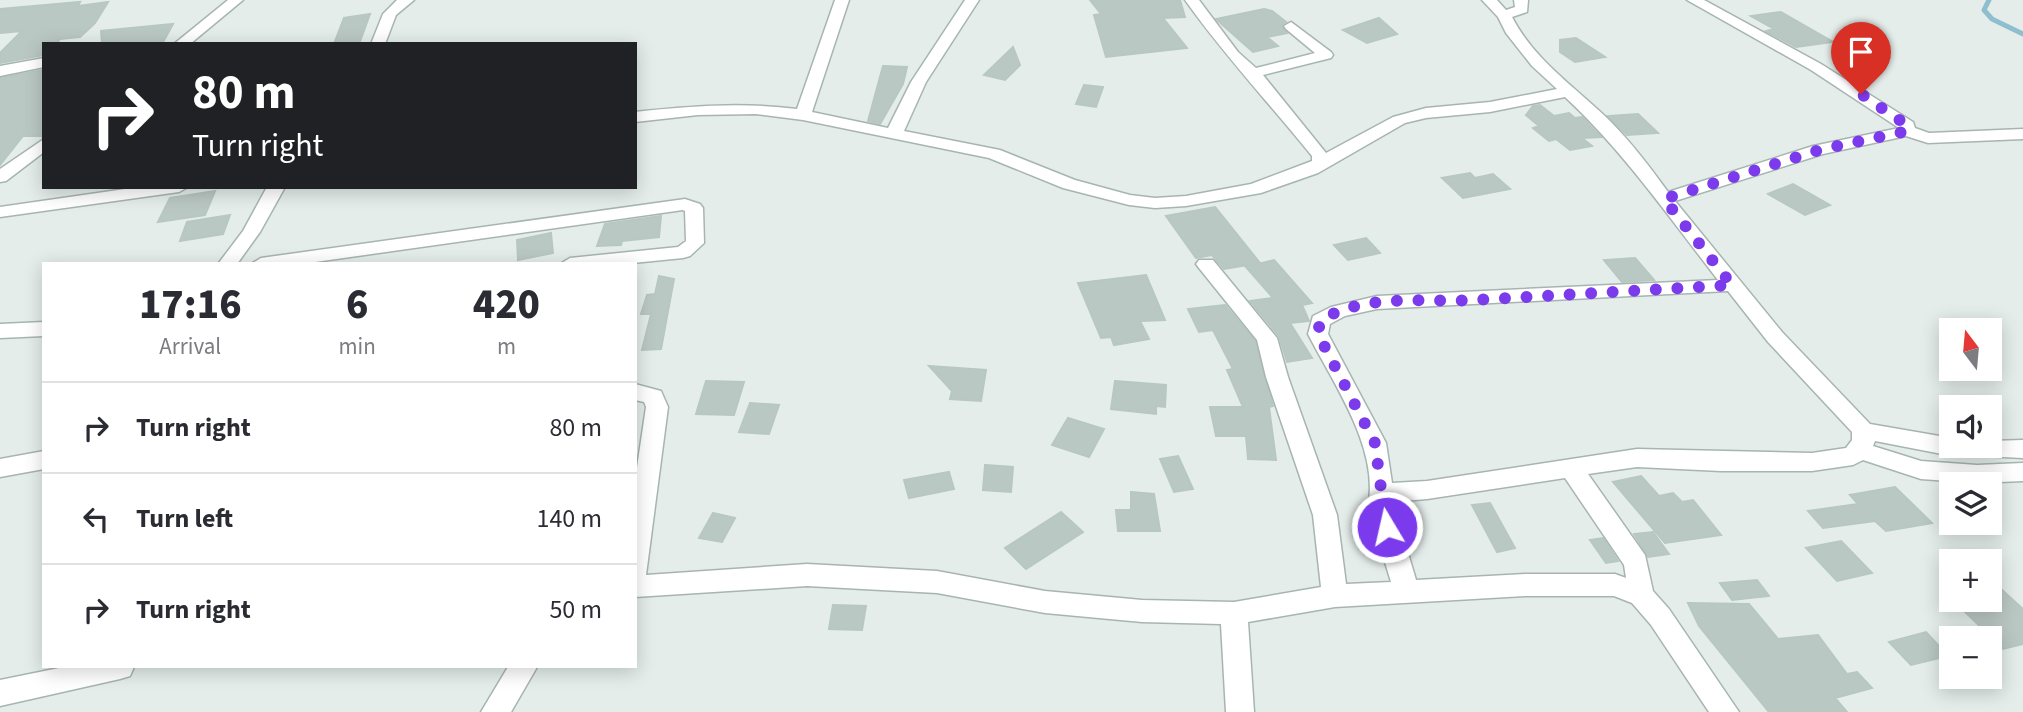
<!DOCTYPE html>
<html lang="en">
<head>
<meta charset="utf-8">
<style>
  :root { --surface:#fff; --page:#f7f7f7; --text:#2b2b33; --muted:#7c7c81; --line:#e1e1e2 }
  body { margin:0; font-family:"Source Sans 3",sans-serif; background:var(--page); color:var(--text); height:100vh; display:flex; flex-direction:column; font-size:26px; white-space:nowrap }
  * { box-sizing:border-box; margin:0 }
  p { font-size:23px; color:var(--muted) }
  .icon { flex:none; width:38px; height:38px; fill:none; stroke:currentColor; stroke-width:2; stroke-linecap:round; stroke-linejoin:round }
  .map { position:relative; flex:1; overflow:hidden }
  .details { position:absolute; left:42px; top:262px; width:595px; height:406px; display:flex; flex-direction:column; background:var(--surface); border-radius:0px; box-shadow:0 4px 18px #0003 }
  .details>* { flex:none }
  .hud { position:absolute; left:42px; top:42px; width:595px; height:147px; border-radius:0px; box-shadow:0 4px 18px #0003; background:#202124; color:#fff; overflow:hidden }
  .needle { width:46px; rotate:344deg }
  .fabs { position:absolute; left:1939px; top:318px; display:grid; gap:14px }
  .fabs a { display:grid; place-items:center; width:63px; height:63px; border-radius:0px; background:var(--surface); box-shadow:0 4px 18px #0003; font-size:35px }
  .pin { position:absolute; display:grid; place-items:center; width:60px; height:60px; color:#fff; margin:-72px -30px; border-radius:50% 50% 50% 0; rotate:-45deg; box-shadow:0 0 7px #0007 }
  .pin .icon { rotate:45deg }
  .me { position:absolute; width:77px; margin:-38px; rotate:351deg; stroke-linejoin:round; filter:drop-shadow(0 0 5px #0008) }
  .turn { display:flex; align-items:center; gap:24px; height:147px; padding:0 35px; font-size:32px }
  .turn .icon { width:91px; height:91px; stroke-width:2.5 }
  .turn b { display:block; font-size:49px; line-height:60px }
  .eta { display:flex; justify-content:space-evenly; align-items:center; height:119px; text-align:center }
  .eta b { font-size:42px; font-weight:800; line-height:49px }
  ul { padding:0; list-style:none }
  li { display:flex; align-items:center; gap:21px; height:91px; padding:0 35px; border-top:2px solid var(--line) }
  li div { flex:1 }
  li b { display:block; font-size:26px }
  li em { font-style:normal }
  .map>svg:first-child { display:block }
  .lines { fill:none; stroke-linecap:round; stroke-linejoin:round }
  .stream { stroke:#8fbfcf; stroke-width:5 }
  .building { fill:#bac8c4; stroke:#b7c7c2; stroke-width:2 }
  .street-casing { stroke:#a7b5b2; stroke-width:3 }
  .street { fill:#fff; fill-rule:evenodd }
  .route { stroke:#7c3aed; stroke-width:12; stroke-dasharray:0 21.6 }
</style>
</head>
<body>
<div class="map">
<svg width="2023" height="712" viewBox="0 0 2023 712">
  <rect width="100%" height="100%" fill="#e4edea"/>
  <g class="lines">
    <path class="stream" d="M1989,0L1984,10L1992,19L2023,34"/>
  </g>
  <path class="building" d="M1090,0H1180L1185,17L1163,18L1187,48L1106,57L1094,15L1101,14Z
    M80,2L78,6L108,2L95,23L80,37L60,39L56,44H44V55L0,63V53L22,31L0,33V9Z
    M1264,9L1272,11L1286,22L1281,25L1287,33L1267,37L1278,46L1253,52L1216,19Z
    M1781,12L1833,42L1796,47L1766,31L1774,29L1751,16Z
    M370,14L359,44H334L344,18Z
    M1379,18L1397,34L1367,43L1343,30Z
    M173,24L162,44H102L101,31Z
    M1576,38L1605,57L1575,62L1560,52V40Z
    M1013,47L1020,65L1005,80L984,75Z
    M883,66L907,67L903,84L880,124L868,121Z
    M44,70V136H23L0,165V78Z
    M1084,85L1103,87L1096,107L1076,104Z
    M1540,105L1554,116L1569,113L1575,118L1582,117L1601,137L1582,138L1592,146L1570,150L1556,139L1549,141L1533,128L1539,126L1526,115L1533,106Z
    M1638,114L1658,133L1627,135L1608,116Z
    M1470,173L1475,178L1493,174L1510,189L1463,198L1442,178Z
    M1793,184L1830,205L1805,215L1768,194Z
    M215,191L205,215L158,222L170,198Z
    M1215,207L1260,263L1224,269L1212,255L1196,258L1166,216Z
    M230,215L223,234L180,241L187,222Z
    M661,216L659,237L622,241L621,245L597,246L605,224Z
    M551,233L553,253L518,260L517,240Z
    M1366,238L1380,253L1348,260L1334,245Z
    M1635,258L1654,280L1622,282L1604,260Z
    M1274,260L1312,303L1302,305L1309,321L1290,323L1312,358L1287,362L1279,336L1250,301L1273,298L1246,267Z
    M1146,275L1165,320L1140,321L1149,339L1114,345L1111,337L1101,338L1078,283Z
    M659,276L674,279L661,349L642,350L651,314H641L647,295L655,294Z
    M1225,305L1255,341L1273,406L1269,407L1276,460L1248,459L1246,436H1216L1210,407H1243L1227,370L1233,369L1213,330L1199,332L1188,309Z
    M929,366L986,370L981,401L950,399L952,391Z
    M706,381L744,382L734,415L696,414Z
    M1115,381L1166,385L1165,407L1156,406V414L1111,409Z
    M750,403L779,405L769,434L739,432Z
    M1068,418L1104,429L1089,457L1052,445Z
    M1178,456L1193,489L1174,492L1160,459Z
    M985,465L1013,467L1011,492L983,490Z
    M949,472L954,489L909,498L904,480Z
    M1641,476L1659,496L1673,493L1682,502L1693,500L1721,535L1665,543L1613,482Z
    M1895,487L1932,523L1886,531L1875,521L1823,528L1808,511L1858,504L1850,495Z
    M1131,492L1154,494L1160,531H1118L1116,510H1131Z
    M1490,503L1515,548L1497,552L1472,505Z
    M1061,512L1083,532L1026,569L1005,548Z
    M713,513L735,518L722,542L699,538Z
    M1653,532L1669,554L1648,557L1634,534Z
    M1603,538L1618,561L1606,563L1590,540Z
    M1841,541L1872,573L1837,581L1806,548Z
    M1757,580L1769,596L1732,600L1720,583Z
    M2001,589L2023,609V644L2003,649L1953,600H1990V591Z
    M1688,603L1749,604L1778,639L1818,635L1847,674L1857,672L1872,688L1835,698L1847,712H1769L1699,626Z
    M833,605L866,606L862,630L829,629Z
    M1926,632L1948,656L1911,665L1889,642Z"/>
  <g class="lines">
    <g class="street-casing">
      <path id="street" d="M228,0H243L190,44H174Z
        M397,0H414L396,15L385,44H371L383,14Z
        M835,0H849L812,112L888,128L911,82L965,0H979L926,82L904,131L1000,150L1075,180L1130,195L1155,198L1186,196L1251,184L1312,161V156C1270,104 1224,55 1185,0H1199L1238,52L1256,68L1315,53L1286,29L1284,26L1291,22L1331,52L1333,55L1331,58L1263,75L1326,153L1393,117L1426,108L1490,102L1557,89L1532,66L1506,33L1498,17L1482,0H1497L1506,10L1515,7L1514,0H1528L1527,12L1512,17C1534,60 1575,87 1609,120C1631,142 1650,167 1668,192L1813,146L1899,128L1811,70L1687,0H1704L1821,64L1913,122L1915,128L1929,133L2023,129V139L1928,143L1906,136L1823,154L1675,201L1782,332L1870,424L1951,438V446H1990V441L2023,440V458L1942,454L1875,441L1873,446L1921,461L1977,465L2023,463V481L1977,483L1921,479L1863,460L1853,465L1812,471H1721L1637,467L1588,474L1645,555L1653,591L1669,609L1739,712H1709L1651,625L1632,603L1614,596H1525L1335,607L1248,622L1254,712H1226L1221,624L1142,622L1045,613L937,593L807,586L635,597V481L646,407L644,402L635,400V384L661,391L668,407L646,575L807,564L937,571L1045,591L1142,600L1234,602L1321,587L1313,515L1266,377L1257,340L1199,268L1196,264L1199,260H1213L1277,338L1288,377L1337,515L1346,584L1391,582L1368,506C1380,449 1333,383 1308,334L1313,316L1331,307L1377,296L1718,280C1669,217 1624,152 1565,97L1490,112L1426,118L1405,123L1318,173L1261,193L1186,206L1155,208L1129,205L1063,188L989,158L803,120L756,114L698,115L635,122V112C690,106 742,102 797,109ZM1728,291L1768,342L1852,432V440L1846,448L1812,453L1637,449L1427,481L1392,483L1386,443L1328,334L1330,324L1345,316L1377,309ZM1565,478L1624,565L1626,578L1615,574H1525L1416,580L1393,502L1427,499Z
        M44,58V67L0,76V66Z
        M44,139V152L6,181L0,182V169Z
        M139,187H188L179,192L0,217V207Z
        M267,187H285L260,232L237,264H218L243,231Z
        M685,199L700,204L703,208L704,243L690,256L683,258L623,264H560L570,258L678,247L686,241L685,211L683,210L301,264H251L261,258Z
        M44,322V336L0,338V324Z
        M44,451V469L0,477V459Z
        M64,667H134L130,676L120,679L0,706V680Z
        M508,667H537L511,712H481Z"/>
    </g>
    <use href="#street" class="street"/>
  </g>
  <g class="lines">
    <path class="route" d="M1387,527L1380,506L1382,496L1375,443L1318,334L1320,321C1365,292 1425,303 1476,300C1562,295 1647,290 1732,285L1664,199L1819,150L1907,131V125L1861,94"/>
  </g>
</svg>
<div class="fabs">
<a><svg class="needle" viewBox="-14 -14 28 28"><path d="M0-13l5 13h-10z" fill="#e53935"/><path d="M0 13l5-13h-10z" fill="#7c7c81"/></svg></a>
<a><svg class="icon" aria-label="sound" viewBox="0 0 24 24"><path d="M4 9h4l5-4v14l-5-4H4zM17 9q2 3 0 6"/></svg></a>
<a><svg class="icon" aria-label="layers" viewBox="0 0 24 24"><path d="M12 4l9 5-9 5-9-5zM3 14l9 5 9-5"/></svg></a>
<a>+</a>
<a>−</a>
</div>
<div class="pin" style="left:1861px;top:94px;background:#d93025"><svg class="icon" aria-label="arrive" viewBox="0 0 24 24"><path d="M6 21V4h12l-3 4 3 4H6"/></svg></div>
<svg class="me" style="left:1387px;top:527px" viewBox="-20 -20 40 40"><circle r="17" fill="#7c3aed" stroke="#fff" stroke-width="3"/><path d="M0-11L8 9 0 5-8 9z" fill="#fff"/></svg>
<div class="hud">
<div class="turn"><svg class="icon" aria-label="right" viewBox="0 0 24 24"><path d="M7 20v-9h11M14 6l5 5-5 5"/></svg><div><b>80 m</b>Turn right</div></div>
</div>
<section class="details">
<div class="eta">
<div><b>17:16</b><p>Arrival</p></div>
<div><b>6</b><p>min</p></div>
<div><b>420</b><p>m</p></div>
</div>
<ul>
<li><svg class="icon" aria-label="right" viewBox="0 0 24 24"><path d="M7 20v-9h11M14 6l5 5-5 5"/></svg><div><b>Turn right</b></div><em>80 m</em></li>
<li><svg class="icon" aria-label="left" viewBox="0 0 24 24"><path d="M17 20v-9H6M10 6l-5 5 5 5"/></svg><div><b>Turn left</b></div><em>140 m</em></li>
<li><svg class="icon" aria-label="right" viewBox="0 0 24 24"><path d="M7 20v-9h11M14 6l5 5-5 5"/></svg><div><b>Turn right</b></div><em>50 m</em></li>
</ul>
</section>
</div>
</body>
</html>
